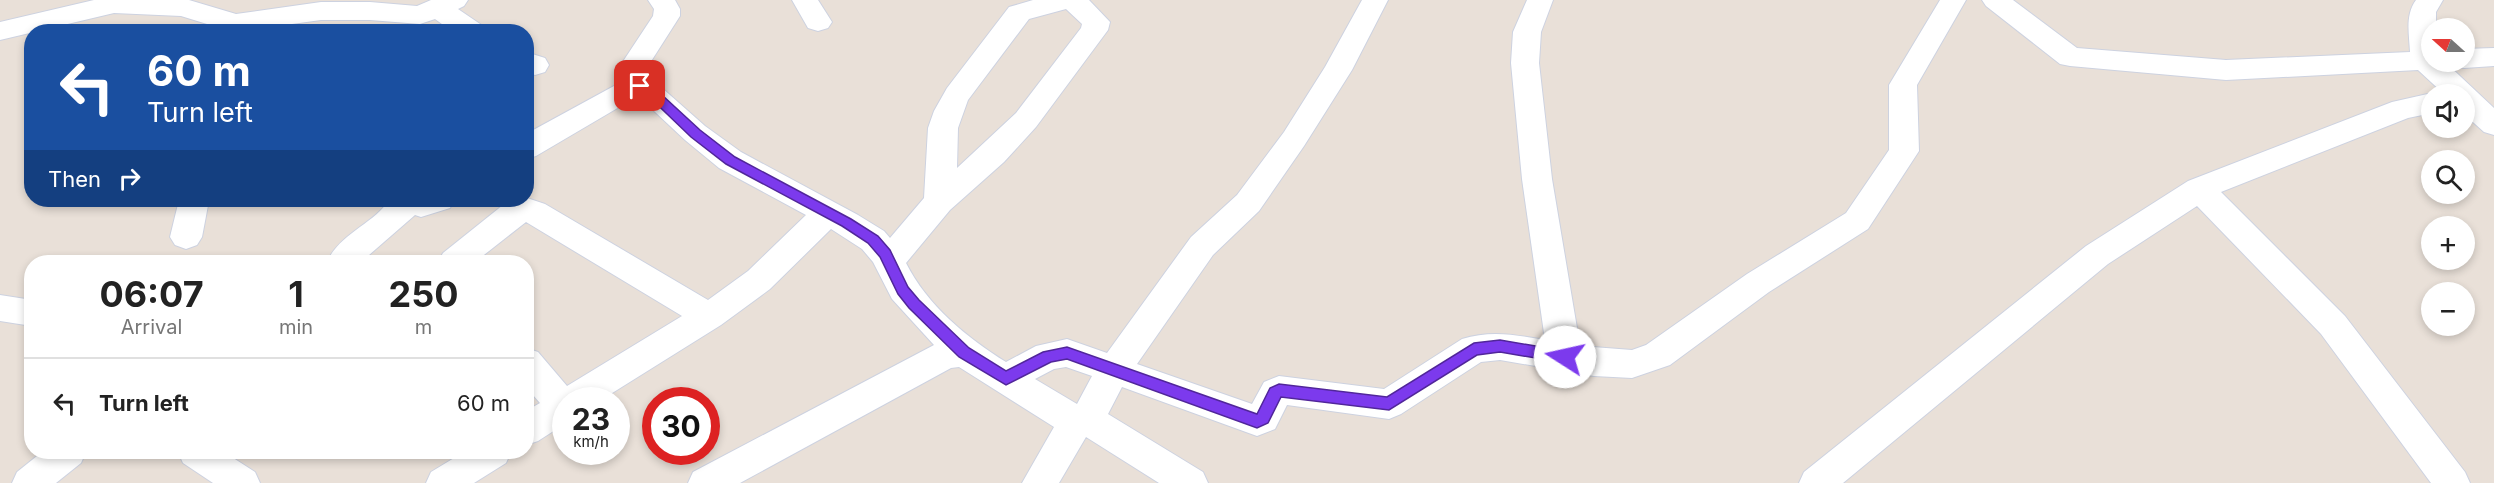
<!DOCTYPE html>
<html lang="en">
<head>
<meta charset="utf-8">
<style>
  :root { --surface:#fff; --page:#f2f2f2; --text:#222; --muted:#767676; --line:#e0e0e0 }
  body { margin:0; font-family:Inter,sans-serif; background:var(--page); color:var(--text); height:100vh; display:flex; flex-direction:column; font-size:22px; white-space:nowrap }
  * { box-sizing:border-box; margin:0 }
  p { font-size:20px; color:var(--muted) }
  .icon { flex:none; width:33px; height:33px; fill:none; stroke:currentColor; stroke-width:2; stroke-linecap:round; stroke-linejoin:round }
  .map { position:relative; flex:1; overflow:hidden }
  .panel { position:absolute; left:24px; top:255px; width:510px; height:204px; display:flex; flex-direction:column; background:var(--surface); border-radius:24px; box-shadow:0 3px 9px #0003 }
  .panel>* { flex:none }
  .guide { position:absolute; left:24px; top:24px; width:510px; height:183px; border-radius:24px; box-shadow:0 3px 9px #0003; background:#1a4fa0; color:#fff; overflow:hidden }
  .needle { width:39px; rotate:291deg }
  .controls { position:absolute; left:2421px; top:18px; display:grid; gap:12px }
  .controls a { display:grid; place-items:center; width:54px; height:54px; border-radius:50%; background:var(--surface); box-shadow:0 3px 9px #0003; font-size:30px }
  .speed { position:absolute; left:552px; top:387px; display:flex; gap:12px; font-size:30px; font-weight:700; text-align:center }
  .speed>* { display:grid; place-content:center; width:78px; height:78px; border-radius:50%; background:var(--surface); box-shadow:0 3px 9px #0003; line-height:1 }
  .speed small { font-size:15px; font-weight:400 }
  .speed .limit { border:9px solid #d22; background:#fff; color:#111 }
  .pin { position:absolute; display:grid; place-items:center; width:51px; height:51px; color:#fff; margin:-26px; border-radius:12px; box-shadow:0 3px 9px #0006 }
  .me { position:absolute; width:66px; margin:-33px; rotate:280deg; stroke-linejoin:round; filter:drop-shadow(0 0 4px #0008) }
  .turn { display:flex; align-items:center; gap:21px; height:126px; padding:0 24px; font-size:27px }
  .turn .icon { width:78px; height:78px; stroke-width:2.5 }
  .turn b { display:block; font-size:42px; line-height:51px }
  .then { display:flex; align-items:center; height:57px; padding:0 24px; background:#0003; gap:12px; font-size:22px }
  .eta { display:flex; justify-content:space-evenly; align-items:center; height:102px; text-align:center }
  .eta b { font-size:36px; font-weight:700; line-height:42px }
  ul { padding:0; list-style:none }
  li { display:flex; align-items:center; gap:18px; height:90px; padding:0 24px; border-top:2px solid var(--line) }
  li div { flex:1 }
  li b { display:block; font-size:22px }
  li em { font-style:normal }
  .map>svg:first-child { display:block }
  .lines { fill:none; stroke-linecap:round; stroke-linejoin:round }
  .street-casing { stroke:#cdd2e0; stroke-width:2 }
  .street { fill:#fff; fill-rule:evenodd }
  .route { fill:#7c3aed; stroke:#51269a; stroke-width:1.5 }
</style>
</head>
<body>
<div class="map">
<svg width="2494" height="483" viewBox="0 0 2494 483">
  <rect width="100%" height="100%" fill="#e9e0d8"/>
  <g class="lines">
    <g class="street-casing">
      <path id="street" d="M94,0H189L236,14L321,2H370L417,6L431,0H468L464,6L458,9L483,26L486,32H453L435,19L420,24L370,20H321L233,32L181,16L114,13L0,40V22Z
        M648,0H675L680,9V16L650,63L653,80L705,126L741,152L858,215L884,231L890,238L924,198L928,128L934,111L947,88L1009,7L1033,0H1089L1110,22L1108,30L1036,127L1004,162L950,210L906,263C927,305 967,338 1006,362L1036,346L1067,339L1107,353L1191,237L1237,195L1284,132L1325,67L1362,0H1388L1352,70L1304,146L1259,211L1213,255L1137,364L1252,404L1264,382L1279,376L1384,389L1462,339C1491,330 1516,335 1545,340L1522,179L1511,63L1513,32L1527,0H1553L1541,32L1539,63L1552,179L1580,346L1632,350L1646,345L1747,274L1846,213L1889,150V85L1940,0H1966L1917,85L1919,151L1868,229L1769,292L1670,365L1632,378L1594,376L1500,360L1481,362L1401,414L1389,419L1287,405L1275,429L1257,436L1122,387L1108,414L1203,472L1208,483H1159L1086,437L1059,483H1022L1054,427L959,367L951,368L740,483H688L693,472L934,345L892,299L873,262L862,249L831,229L770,289L721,325L601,400H566V423L538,441L526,445V411L540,403L526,387V348L538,352L567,386L682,316L526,222L475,262H438L443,253L503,205L527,198L545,204L708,300L748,271L806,215L719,168L685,140L638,96L536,156L526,159V134L625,80L622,63L653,16L654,9ZM1066,9L1082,24L1081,28L1016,113L957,168L958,128L968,100L1029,19ZM1066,367L1092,376L1077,404L1035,379L1054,369Z
        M792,0H818L832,22L828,28L818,31L808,28Z
        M1982,0H2013L2077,48L2226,60L2410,52C2409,33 2405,15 2416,0H2443L2436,12V28H2432V62H2445L2494,108V135L2484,132L2464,114V94H2444L2418,70L2226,80L2070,66L2060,64L1986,6Z
        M2494,48V66L2464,68L2454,66L2452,62H2464V49Z
        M526,52L545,58L549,65L545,72L535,75L526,72Z
        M2432,93L2437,94H2432V113L2408,118L2221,192L2345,316L2465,472L2470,483H2431L2321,334L2197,206L2108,264L1843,483H1799L1804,472L2086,246L2188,181L2392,102Z
        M179,200H209L202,237L197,245L186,249L175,245L170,237Z
        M389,200H454L450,208L421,217L415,215L361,262H327C339,234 375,223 389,200Z
        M0,295L32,300V326L0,321Z
        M42,452H86L81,463L56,483H12L17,472Z
        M178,452H224L255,472L260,483H213L183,463Z
        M464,452H511L506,463L474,483H426L431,472Z"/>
    </g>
    <use href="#street" class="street"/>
  </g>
  <path class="route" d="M640,81L651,85L700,130L735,157L851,219L878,236L890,250L908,287L919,300L969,348L1006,371L1043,352L1067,347L1257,414L1270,388L1279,384L1387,397L1474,343L1500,340L1565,351L1570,353L1572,357L1570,361L1565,363L1500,352L1477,355L1389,410L1281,397L1268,423L1257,428L1067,359L1051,362L1006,385L959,357L909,308L898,294L880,257L868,243L842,226L726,164L691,137L643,91L636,89L634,86L636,83Z"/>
</svg>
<div class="controls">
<a><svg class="needle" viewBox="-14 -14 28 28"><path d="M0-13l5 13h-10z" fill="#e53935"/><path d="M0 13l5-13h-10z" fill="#767676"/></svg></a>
<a><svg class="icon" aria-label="sound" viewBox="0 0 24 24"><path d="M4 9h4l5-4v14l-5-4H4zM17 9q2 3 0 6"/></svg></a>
<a><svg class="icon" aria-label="search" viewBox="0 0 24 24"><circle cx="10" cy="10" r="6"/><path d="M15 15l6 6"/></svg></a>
<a>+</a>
<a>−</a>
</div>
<div class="speed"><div>23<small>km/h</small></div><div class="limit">30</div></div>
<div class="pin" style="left:640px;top:86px;background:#d93025"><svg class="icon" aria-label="arrive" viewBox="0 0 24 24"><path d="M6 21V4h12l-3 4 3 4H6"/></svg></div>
<svg class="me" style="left:1565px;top:357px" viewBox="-20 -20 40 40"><circle r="19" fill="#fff"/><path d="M0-13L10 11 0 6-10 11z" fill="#7c3aed"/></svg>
<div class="guide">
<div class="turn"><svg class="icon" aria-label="left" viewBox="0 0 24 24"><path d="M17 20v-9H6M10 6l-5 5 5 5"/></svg><div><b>60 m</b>Turn left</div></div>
<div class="then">Then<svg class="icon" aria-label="right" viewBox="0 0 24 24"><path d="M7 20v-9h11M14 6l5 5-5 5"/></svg></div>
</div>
<section class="panel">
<div class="eta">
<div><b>06:07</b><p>Arrival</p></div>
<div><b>1</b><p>min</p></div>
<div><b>250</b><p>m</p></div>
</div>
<ul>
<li><svg class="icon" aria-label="left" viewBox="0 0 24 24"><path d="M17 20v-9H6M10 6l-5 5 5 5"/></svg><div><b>Turn left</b></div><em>60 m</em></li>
</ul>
</section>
</div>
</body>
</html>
